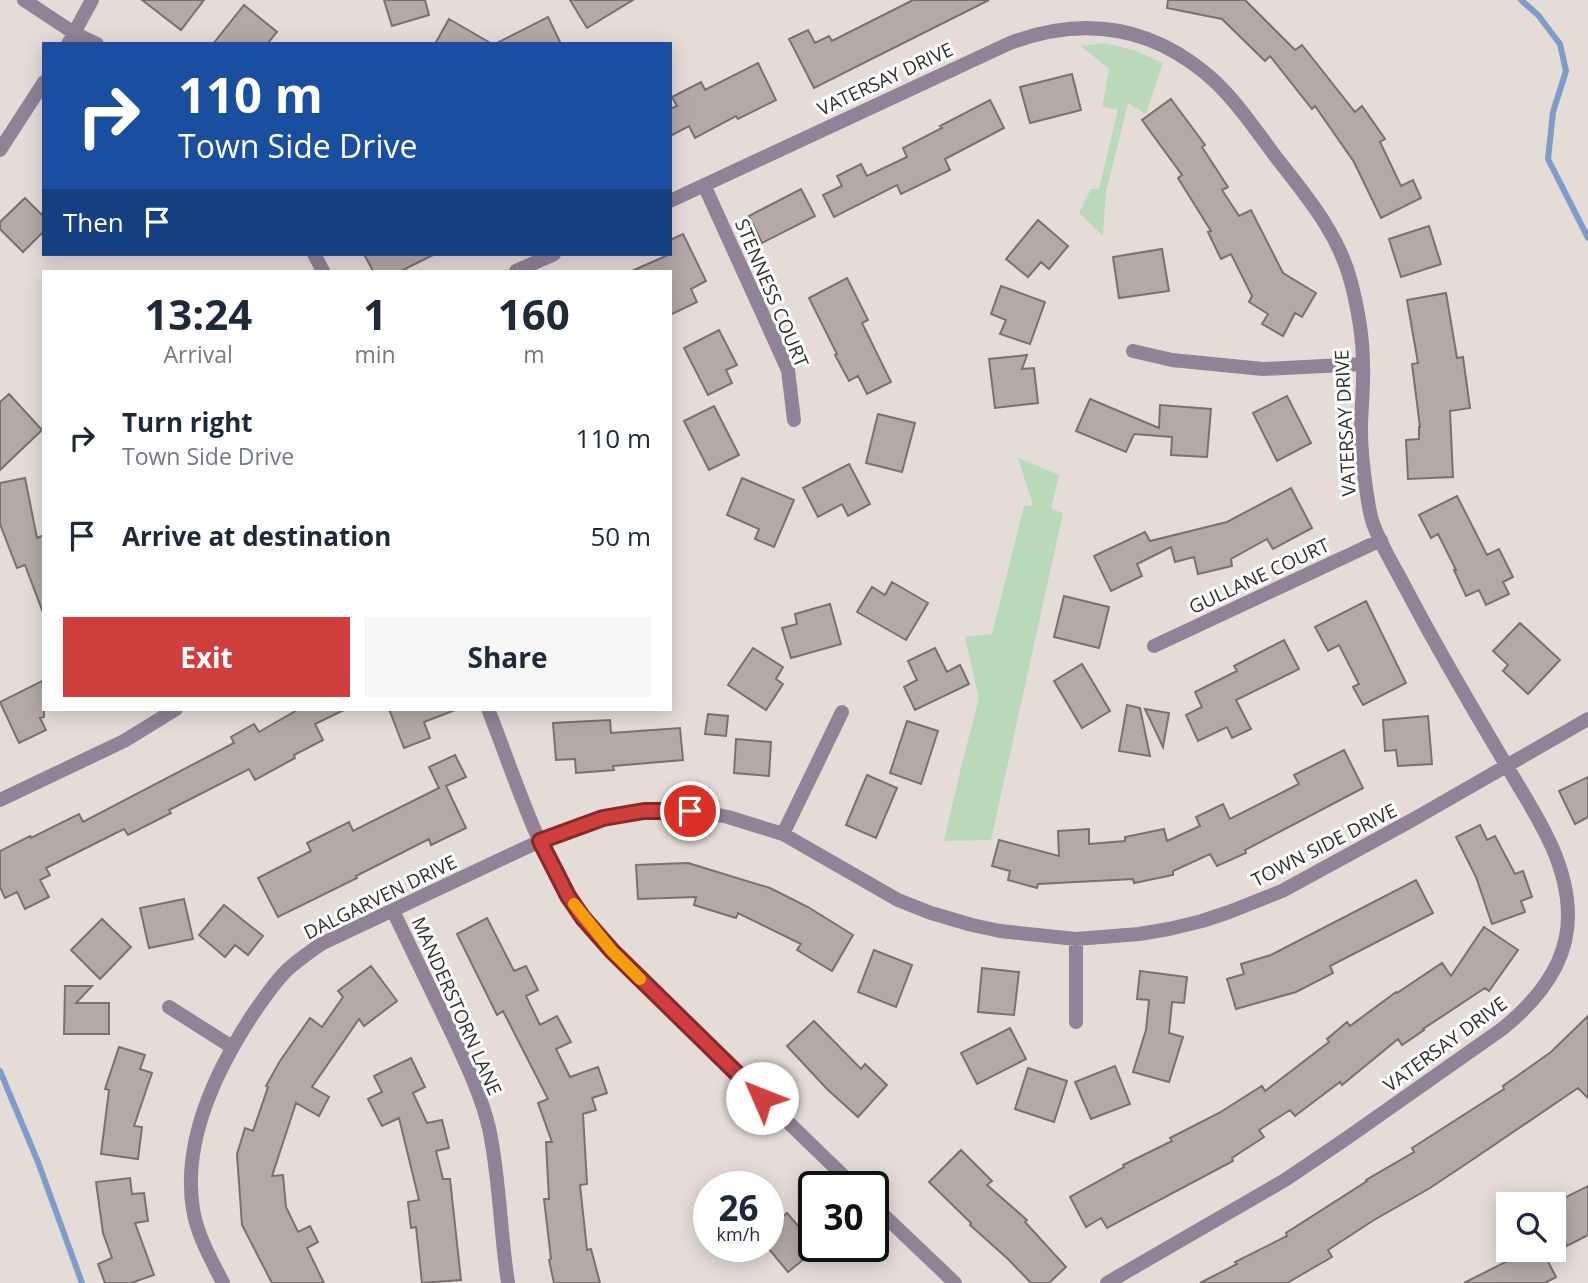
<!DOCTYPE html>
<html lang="en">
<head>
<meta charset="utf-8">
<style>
  :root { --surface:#fff; --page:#f6f6f7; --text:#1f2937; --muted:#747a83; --accent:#ce3f3e }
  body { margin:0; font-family:"Open Sans",sans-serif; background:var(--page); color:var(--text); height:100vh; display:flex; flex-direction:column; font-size:26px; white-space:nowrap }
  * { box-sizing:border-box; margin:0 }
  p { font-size:23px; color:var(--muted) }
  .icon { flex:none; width:38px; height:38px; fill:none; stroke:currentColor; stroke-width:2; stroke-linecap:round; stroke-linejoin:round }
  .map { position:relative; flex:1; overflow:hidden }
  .panel { position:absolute; left:42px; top:270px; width:630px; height:441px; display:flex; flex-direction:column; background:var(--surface); border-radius:0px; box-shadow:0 4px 18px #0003 }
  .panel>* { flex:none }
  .hud { position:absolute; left:42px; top:42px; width:630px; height:214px; border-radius:0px; box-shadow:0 4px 18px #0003; background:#1a4fa0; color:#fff; overflow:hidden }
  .controls { position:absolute; left:1496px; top:1192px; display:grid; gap:14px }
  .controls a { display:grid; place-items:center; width:70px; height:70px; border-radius:0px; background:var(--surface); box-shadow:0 4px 18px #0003; font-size:35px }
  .speed { position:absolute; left:693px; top:1171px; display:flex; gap:14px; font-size:35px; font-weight:700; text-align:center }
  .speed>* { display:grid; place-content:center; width:91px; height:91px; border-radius:50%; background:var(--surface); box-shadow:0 4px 18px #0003; line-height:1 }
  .speed small { font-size:18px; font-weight:400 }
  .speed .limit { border:4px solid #111; border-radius:10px; background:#fff; color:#111 }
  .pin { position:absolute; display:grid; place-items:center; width:60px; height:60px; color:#fff; margin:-30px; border:4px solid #fff; border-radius:50%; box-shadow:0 2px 7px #0007 }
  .me { position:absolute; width:77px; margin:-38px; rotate:314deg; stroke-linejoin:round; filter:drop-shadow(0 0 5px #0008) }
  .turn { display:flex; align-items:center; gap:24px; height:147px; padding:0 21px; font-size:32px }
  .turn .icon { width:91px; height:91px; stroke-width:2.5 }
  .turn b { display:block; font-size:49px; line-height:60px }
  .then { display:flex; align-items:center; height:66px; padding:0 21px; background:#0003; gap:14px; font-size:26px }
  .eta { display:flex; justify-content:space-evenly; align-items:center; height:119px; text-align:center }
  .eta b { font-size:42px; font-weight:700; line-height:49px }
  .primary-button { display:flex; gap:14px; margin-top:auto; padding:14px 21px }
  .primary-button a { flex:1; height:80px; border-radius:0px; background:var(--accent); color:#fff; font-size:28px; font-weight:700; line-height:80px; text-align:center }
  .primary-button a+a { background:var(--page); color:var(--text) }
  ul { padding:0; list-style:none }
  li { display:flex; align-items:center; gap:21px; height:98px; padding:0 21px }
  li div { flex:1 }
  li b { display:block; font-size:26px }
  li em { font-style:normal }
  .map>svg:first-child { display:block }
  .green { fill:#b8d9ba }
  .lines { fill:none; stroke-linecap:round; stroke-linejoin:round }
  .stream { stroke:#7d9dc8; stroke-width:6 }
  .building { fill:#b3aaa6; stroke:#79716d; stroke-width:2 }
  .street { stroke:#918397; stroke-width:14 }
  .route-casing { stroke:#862928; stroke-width:18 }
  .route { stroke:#ce3f3e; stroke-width:12 }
  .slow { stroke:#f59e0b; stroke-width:12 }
  .labels { text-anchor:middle; stroke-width:6; stroke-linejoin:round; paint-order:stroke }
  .street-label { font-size:19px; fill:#322f2d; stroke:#fff }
</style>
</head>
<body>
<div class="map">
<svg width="1588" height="1283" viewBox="0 0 1588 1283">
  <rect width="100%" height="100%" fill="#e5dcd8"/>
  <path class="green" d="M1105,43L1134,50L1163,63L1146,114L1128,103L1106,192L1103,236L1079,213L1091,189H1099L1118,110L1102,107L1109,69L1081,46Z
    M1018,458L1059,475L1051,509L1063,513L991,840L944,841L963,759L979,699L965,637L992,634L1024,506L1033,505Z"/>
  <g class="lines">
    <path class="stream" d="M1521,0L1538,15L1560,44L1566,71L1553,112L1548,159L1588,238
      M0,1071L38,1162L82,1283"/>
  </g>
  <path class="building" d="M142,0H204L181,30Z
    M384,0H425L429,15L392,26Z
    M570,0H633L587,28Z
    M913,0H989L814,88L789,39L808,30L815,43L829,36L832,41Z
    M1168,0H1245L1295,50L1302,45L1355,112L1362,106L1385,139L1380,142L1401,186L1413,180L1421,198L1381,218L1354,162L1315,106L1312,109L1270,56L1265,61L1222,19L1167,8Z
    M244,5L277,32L267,44H213Z
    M548,17L561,44H495Z
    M449,19L492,44H435Z
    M758,63L776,100L738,119L736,116L695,138L689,126L670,136V109L677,106L672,97L701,82L705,90Z
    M1072,74L1081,110L1030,123L1020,87Z
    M1171,99L1205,145L1202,147L1228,187L1222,190L1239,216L1251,210L1283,273L1316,293L1302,317L1295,313L1283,336L1262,324L1268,314L1249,302L1252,296L1231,254L1221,259L1208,232L1211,231L1178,178L1182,175L1142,120Z
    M990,100L1004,128L945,159L950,170L901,194L897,185L834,217L823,195L842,186L837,176L861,164L867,176L907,157L903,148L942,128L940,126Z
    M801,189L815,216L762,243L749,216Z
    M25,198L44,217V231L23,252L0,229V222Z
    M1038,220L1068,246L1049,269L1041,262L1028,277L1006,259Z
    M1429,226L1441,264L1401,277L1389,239Z
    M683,234L706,281L691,289L697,302L670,315V271H632L670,254V240Z
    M1162,249L1169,291L1119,298L1113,257Z
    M364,254H435L401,271H373Z
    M847,278L868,320L862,323L891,382L867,394L858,376L849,381L835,355L837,354L809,298Z
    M1001,286L1045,302L1030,344L1000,334L1006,320L991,314Z
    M1446,293L1457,358L1463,357L1470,408L1450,411L1453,477L1408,479L1406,440L1419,439V427H1420L1412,364L1418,363L1407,300Z
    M719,330L737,365L726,370L732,383L708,395L684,348Z
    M1027,355L1022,369L1034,368L1038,403L995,408L989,359Z
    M9,394L42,430L0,470V402Z
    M1287,396L1311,443L1277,461L1253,413Z
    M1090,399L1159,428L1160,405L1211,409L1207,457L1171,455L1172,437L1134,434L1126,452L1076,431Z
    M714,406L739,455L709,470L684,421Z
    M878,414L915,423L902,472L866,463Z
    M849,464L870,504L848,516L842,504L818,517L803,488Z
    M25,478L37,538L44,535V610H42L25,565L17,568L0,524V483Z
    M742,478L794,500L774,547L755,539L759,529L727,515Z
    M1291,488L1312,528L1273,549L1267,539L1231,559L1232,566L1198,574L1194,557L1175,562L1171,547L1137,564L1142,576L1111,591L1094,556L1145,532L1150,541L1227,522Z
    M1457,496L1487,555L1499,549L1513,577L1503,582L1509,594L1486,605L1479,590L1466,596L1454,570H1456L1438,534L1431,538L1419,515Z
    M892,582L928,603L906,640L857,612L872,587L885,595Z
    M1064,596L1109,607L1099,648L1054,637Z
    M1366,601L1406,683L1363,705L1353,687L1359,684L1339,645L1328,651L1315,627Z
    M830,604L841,644L791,658L782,628L797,624L795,614Z
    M1520,623L1560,660L1528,694L1503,671L1508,665L1493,651Z
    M1284,640L1299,669L1236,700L1251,729L1232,738L1227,727L1198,741L1186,715L1202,707L1195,692L1237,671L1234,666Z
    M753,648L783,667L776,679L783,684L766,710L728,685Z
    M935,648L947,672L960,665L969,684L915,710L904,687L917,680L908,661Z
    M1082,664L1110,711L1082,728L1054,681Z
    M44,680V717L40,718L46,730L19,743L0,702Z
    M1127,705L1140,708L1150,756L1119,751Z
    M299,709H346L315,724L323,740L294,755L295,758L255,780L249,769L169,810L171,813L128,835L124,829L46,868L50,875L40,880L49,897L25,909L17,892L5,898L0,887V851L30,836L31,838L79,814L83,822L234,743L231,737L254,724L259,732Z
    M389,709H455V710L424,722L430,738L404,748Z
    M1145,709L1169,713L1163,747Z
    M708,714L728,716L726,736L705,734Z
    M1428,716L1432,764L1398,766L1396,750L1385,751L1383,720Z
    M610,720L611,733L680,728L683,760L613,766L614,770L576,773L575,759L556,760L553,723Z
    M907,721L938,731L921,784L890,773Z
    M736,739L771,742L769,776L734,773Z
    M1344,750L1363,788L1245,850L1246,853L1217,866L1210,854L1173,871V875L1134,883L1133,879L1038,884L1037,888L1008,880L1010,871L992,866L999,840L1059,856L1058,831L1089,829V844L1125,841V837L1164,829L1167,841L1200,826L1196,817L1223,804L1230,819L1299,784L1294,775Z
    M455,755L466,777L446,786L466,828L431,845L429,839L356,876L357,878L278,917L258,878L311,851L307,843L349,822L353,831L439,788L429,767Z
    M867,775L897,788L876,838L846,825Z
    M1588,777V817L1575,824L1559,791Z
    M1480,825L1487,840L1495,836L1515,874L1523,871L1532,897L1521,901L1525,912L1492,924L1476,877L1456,837Z
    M688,863L770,888L808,907L853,935L832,971L797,950L801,944L738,913L736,918L694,905L696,897L638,899L636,865Z
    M1416,880L1433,913L1330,966L1333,973L1296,992L1236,1009L1227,979L1244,974L1241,964L1271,955Z
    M184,899L193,939L149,948L140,908Z
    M224,905L263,936L248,955L235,945L225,957L199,935Z
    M487,918L514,971L526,966L538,990L526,996L540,1025L557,1016L571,1042L556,1049L570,1077L598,1067L607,1093L592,1098L596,1110L583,1114L587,1184L580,1185L587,1250L591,1249L600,1283H554L549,1260L551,1259L544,1199H549L546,1142H552L538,1103L548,1099L503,1011L497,1015L457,934Z
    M102,919L131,947L100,979L71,950Z
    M1484,927L1518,950L1489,991L1485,988L1423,1029L1424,1030L1402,1045L1398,1039L1342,1085L1340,1082L1295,1116L1290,1110L1259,1130L1264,1137L1232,1158L1233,1161L1107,1228L1101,1218L1086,1227L1070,1197L1124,1167L1123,1165L1172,1141L1170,1138L1219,1113L1262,1086L1265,1091L1329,1042L1327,1039L1347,1022L1350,1026L1396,992L1397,993L1442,963L1451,976Z
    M874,950L912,965L896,1007L858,992Z
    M371,966L397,1001L364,1026L359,1019L312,1087L329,1097L319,1116L296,1103L272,1176L283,1175L286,1207L298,1232L310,1226L318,1242L307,1248L324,1283H272L242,1225L237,1154L245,1128L253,1131L268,1087L266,1086L280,1061L310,1018L322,1027L343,997L338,991Z
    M982,968L1019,972L1014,1015L978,1012Z
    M1140,971L1187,977L1184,1003L1172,1002L1169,1033L1183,1037L1169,1082L1133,1072L1146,1030L1149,1000L1137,999Z
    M65,986H92L76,1003H109V1034H64Z
    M1588,1016V1098L1578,1088L1472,1160L1430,1188L1374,1220L1328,1250L1332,1257L1287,1283H1200L1237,1264L1235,1262L1287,1236L1286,1233L1367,1181L1366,1180L1414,1152L1412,1148L1504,1089L1503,1086L1551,1052Z
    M814,1021L861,1069L865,1064L887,1085L858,1117L827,1089L787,1046Z
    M1010,1028L1026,1059L977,1084L961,1053Z
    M119,1047L145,1055L140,1069L152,1073L134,1126L142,1127L138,1159L101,1154L109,1090L105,1089Z
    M411,1058L425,1087L413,1093L427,1123L442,1120L449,1148L436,1151L443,1179H450L461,1280L422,1283L416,1227L411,1228L408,1202L419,1200L399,1118L382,1126L368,1099L382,1092L374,1076Z
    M1115,1066L1130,1104L1091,1119L1075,1082Z
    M1028,1068L1067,1081L1054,1122L1015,1109Z
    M961,1150L992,1181L987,1185L1027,1220L1025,1222L1066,1267L1049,1283H1031L1008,1259L970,1225L971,1223L929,1182Z
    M130,1178L132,1194L144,1193L148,1221L135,1223L154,1275L131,1283H105L98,1264L112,1258L103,1233L96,1182Z
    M1588,1186V1235L1567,1246L1554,1221V1203Z
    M768,1210L781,1218L787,1213L799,1227L806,1222L814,1230V1251L788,1272L768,1248Z
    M1529,1250H1542L1556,1277L1545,1283H1464Z"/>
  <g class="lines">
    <path class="street" d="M24,0L74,33L97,44
      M68,44L92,0
      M0,150L44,82
      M704,185L788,370L794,420
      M670,201L1010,43C1080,17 1145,24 1204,72C1234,96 1256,131 1279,161C1308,198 1339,235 1351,282C1358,309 1363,338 1363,365C1364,387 1361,408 1361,430C1361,449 1363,468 1366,488C1368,500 1369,514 1374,526C1382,547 1395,568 1406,589C1437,648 1471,706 1505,763C1533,811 1568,859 1568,916C1568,964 1537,1001 1502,1029L1347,1138L1285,1180L1107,1283
      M314,254L323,271
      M516,271L554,254
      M1133,351L1172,360L1263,369L1363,364
      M1154,646L1381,540
      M488,709C513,772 533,839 569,897C581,916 597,934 612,952L854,1186
      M0,800L124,741L176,709
      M783,834L842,712
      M393,911C411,948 429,986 447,1023C463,1057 480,1091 489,1128C500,1179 500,1232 508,1283
      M169,1007L232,1047
      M1076,1022V939
      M873,1205L955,1283
      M223,1283C211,1259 197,1235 193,1209C182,1142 216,1071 251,1017C262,1001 273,984 287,970C298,960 310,952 321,944L540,841L603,818L644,811L675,810L704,812L728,817L783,834L898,900L931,913L972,925L1000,931L1076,939L1139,934L1169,929L1202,921L1229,912L1282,891L1414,819L1588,719"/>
  </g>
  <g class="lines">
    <g class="route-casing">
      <path id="route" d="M690,811H644L603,818L540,841L568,896L583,918L612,951L762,1098"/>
    </g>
    <use href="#route" class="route"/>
    <path class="slow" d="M574,904L612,951L640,979"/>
  </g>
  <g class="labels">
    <g class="street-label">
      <text transform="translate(885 79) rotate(-25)" y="7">VATERSAY DRIVE</text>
      <text transform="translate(772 293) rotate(67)" y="7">STENNESS COURT</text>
      <text transform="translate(1345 423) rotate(-93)" y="7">VATERSAY DRIVE</text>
      <text transform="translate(1259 576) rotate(-25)" y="7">GULLANE COURT</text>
      <text transform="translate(1324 845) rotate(-27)" y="7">TOWN SIDE DRIVE</text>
      <text transform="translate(380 897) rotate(-26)" y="7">DALGARVEN DRIVE</text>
      <text transform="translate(457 1006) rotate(66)" y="7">MANDERSTORN LANE</text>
      <text transform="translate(1445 1044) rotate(-36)" y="7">VATERSAY DRIVE</text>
    </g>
  </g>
</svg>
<div class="controls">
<a><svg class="icon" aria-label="search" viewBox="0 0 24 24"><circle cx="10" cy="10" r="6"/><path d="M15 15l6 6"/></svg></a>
</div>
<div class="speed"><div>26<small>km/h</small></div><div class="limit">30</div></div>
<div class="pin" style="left:690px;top:811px;background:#d93025"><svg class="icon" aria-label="arrive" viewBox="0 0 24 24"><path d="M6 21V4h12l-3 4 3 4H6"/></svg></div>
<svg class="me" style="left:762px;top:1098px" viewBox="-20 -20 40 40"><circle r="19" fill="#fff"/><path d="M0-13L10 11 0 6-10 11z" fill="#ce3f3e"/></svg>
<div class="hud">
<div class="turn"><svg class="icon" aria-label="right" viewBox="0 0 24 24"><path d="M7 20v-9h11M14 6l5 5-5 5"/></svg><div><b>110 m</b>Town Side Drive</div></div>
<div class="then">Then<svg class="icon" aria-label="arrive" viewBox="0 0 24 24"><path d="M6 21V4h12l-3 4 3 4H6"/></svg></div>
</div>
<section class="panel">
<div class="eta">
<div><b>13:24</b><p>Arrival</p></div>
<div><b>1</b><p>min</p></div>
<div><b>160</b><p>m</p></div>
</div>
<ul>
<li><svg class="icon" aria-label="right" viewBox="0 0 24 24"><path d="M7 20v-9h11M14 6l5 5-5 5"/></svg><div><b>Turn right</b><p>Town Side Drive</p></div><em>110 m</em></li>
<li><svg class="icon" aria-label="arrive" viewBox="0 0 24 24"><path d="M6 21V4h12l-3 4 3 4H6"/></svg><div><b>Arrive at destination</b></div><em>50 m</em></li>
</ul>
<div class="primary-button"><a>Exit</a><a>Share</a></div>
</section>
</div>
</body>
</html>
